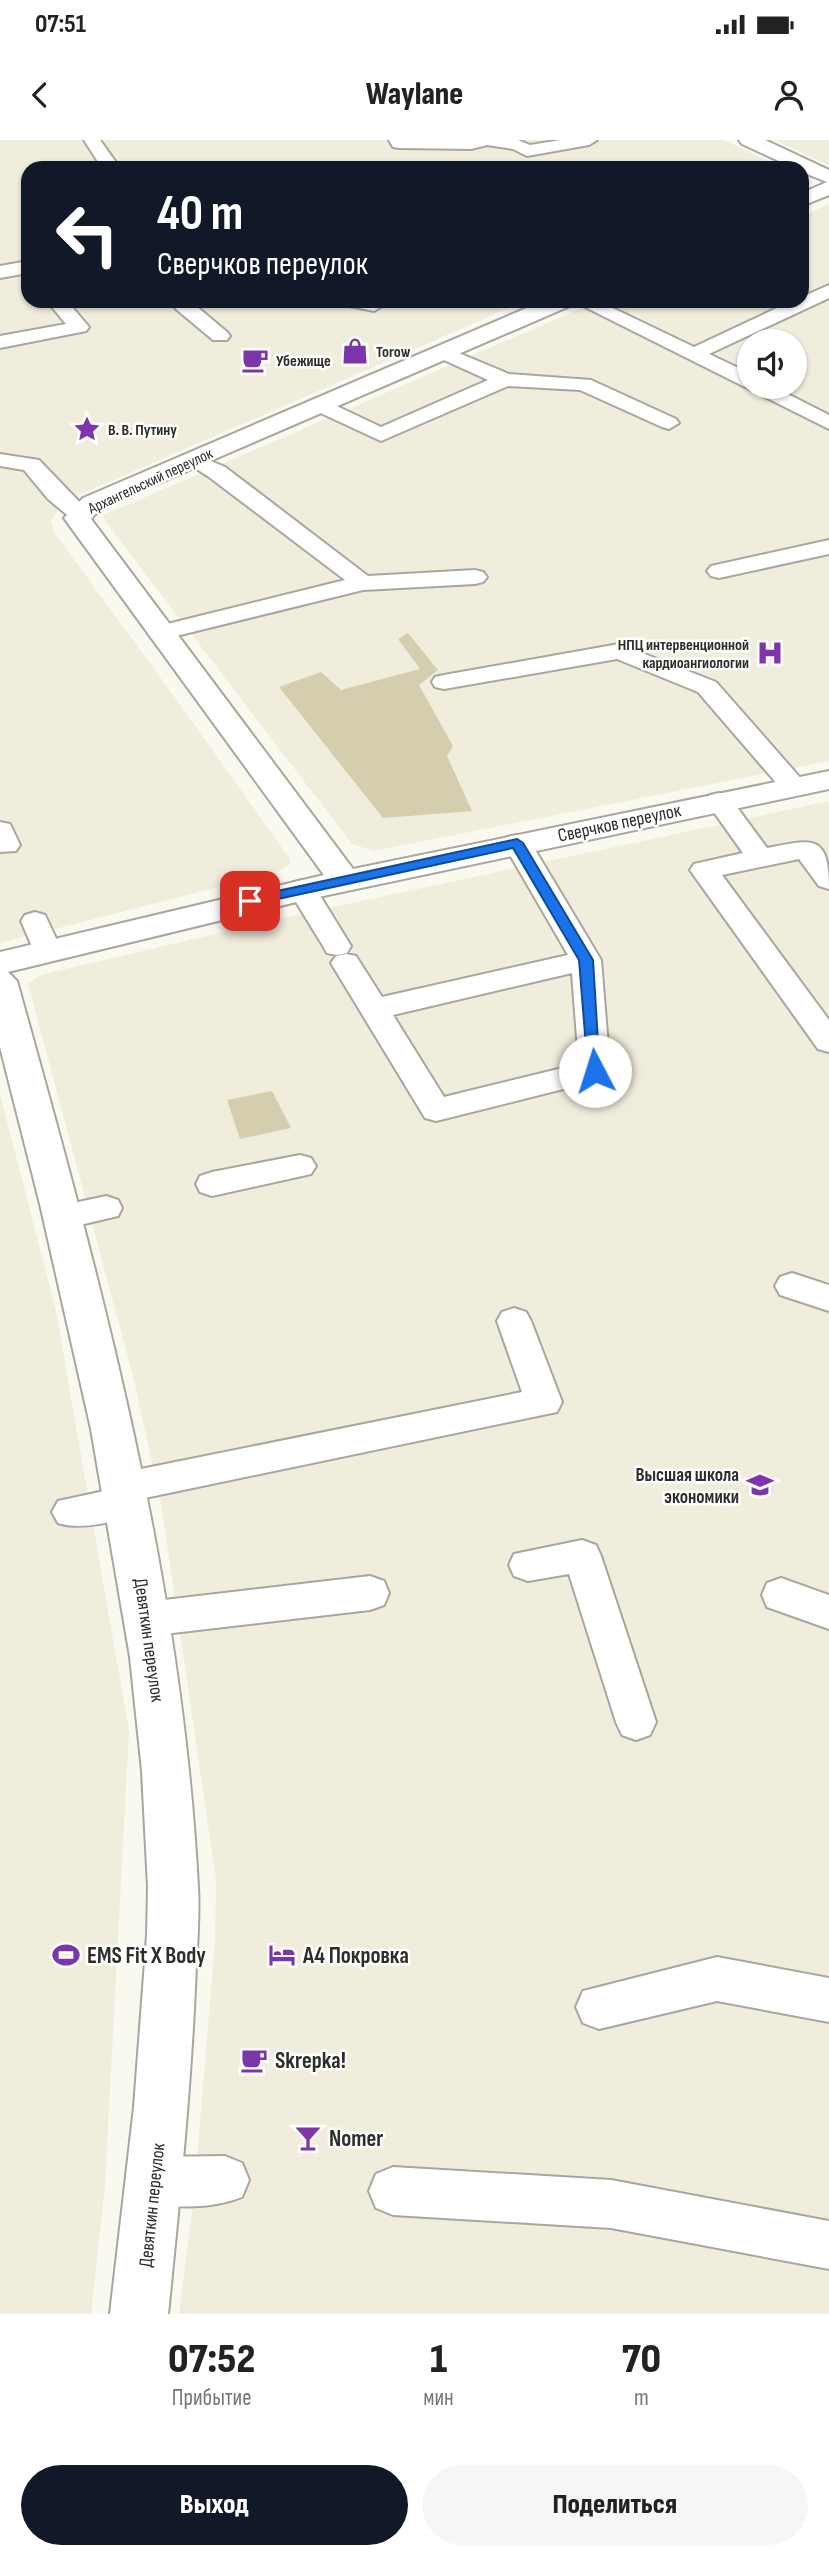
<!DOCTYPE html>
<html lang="ru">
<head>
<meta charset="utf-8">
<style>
  :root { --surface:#fff; --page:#f6f6f6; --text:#222; --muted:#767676; --accent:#111827 }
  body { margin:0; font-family:"Sofia Sans Condensed",sans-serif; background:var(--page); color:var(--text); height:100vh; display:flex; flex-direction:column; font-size:26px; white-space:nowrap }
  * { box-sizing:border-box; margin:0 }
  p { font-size:23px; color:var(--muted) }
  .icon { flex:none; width:38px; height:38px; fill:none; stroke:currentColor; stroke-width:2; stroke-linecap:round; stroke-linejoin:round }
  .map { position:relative; height:2174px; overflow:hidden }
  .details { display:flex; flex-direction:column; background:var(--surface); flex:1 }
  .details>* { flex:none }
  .banner { position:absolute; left:21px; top:21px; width:788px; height:147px; border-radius:21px; box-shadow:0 2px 5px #0004; background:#111827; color:#fff; overflow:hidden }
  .fabs { position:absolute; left:737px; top:189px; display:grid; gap:14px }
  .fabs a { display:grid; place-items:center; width:70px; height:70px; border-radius:50%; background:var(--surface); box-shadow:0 2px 5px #0004; font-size:35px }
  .pin { position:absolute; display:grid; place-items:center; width:60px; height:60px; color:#fff; margin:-30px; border-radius:14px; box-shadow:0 4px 10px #0006 }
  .me { position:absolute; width:77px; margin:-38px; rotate:355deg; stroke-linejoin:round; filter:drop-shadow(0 0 5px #0008) }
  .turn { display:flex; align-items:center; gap:24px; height:147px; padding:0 21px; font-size:32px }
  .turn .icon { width:91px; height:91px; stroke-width:2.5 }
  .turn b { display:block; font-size:49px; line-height:60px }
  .eta { display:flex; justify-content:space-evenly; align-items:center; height:119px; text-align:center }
  .eta b { font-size:42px; font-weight:800; line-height:49px }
  .primary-button { display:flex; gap:14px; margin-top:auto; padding:14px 21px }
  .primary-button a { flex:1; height:80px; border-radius:42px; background:var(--accent); color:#fff; font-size:28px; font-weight:800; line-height:80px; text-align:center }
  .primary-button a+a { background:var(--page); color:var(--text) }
  .status { display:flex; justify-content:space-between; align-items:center; height:49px; padding:0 35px; background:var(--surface); direction:ltr }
  .status svg { height:19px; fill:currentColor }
  header { display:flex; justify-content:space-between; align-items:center; height:91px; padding:0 21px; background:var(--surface); font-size:32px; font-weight:800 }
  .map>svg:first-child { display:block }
  .built { fill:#f0eddd; fill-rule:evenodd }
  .green { fill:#d4ceae }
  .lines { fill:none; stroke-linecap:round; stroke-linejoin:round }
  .lane-casing { stroke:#a8a79f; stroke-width:4 }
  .street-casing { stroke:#a8a79f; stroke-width:4 }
  .lane { fill:#fff; fill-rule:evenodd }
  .street { fill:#fff; fill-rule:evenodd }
  .route { fill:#1a73e8; stroke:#114b97; stroke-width:2 }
  .labels { text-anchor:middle; stroke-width:5; stroke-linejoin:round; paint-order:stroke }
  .far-poi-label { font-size:16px; font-weight:bold; fill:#2d2d29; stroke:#fff; text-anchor:start }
  .far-street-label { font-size:16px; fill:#2d2d29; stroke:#fff }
  .street-label { font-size:19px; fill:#2d2d29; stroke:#fff }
  .poi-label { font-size:19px; font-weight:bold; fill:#2d2d29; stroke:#fff; text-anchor:end }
  .near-poi-label { font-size:23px; font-weight:bold; fill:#2d2d29; stroke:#fff; text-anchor:start }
</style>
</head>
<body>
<div class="status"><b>07:51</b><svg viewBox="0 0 49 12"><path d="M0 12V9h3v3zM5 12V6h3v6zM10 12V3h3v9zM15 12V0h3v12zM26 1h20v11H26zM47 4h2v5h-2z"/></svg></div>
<header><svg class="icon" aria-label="back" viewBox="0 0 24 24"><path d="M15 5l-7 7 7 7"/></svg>Waylane<svg class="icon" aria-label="person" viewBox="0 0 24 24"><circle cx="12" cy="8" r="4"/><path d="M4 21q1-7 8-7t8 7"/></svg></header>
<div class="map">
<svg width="829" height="2174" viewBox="0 0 829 2174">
  <rect width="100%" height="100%" fill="#faf9f0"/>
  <path class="built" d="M0,0H724L783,28H28V161H525L79,355L55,374L51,380L54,392L181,566L290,719V724L278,732L0,803Z
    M775,0H829V25H828Z
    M829,64V621L374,711L352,704L105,381L104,375L598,161H802V76ZM749,201H794V247H749Z
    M829,661V2174H179L194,2056L215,1801L216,1740L162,1369L134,1240L28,844L40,835L310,772Z
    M0,954L56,1171L129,1591L105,2046L91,2174H0Z"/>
  <path class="green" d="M408,493L438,530L419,545L453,606L447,616L472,671L383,678L279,547L321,532L341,550L420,529L398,499Z
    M272,951L291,988L240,999L227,960Z"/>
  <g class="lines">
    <g class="lane-casing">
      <path id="lane" d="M84,0H100L120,28H102Z
        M389,0H518L530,5L561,0H597L589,5L527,16L513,9L487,5L471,9L399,8L393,7Z
        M28,121V133L0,138V126Z
        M829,145V158L709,214L749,233V247H774L829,275V289L573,161H598L694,207L792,161H802V157Z
        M47,161H67L89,187L86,191L0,208V196L66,184Z
        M176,161H203L196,166L227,192L230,196L227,200H213L176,169L173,165Z
        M341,161H381L384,165L374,171L344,165Z
        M442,206L509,234L591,240L676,279L679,283L669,289L662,287L580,250L508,246L381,301L312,269L309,265L319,259L326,261L381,287L488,240L435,216L432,212Z
        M0,314L39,320L91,374L88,379H72L48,359L24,330L0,326Z
        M194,314L225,327L368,436L475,430L483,432L487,437L483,442L475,444L363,450L160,500L151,498L148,493L151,488L345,440L209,337L183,320Z
        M829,400V414L719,438L711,436L707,431L711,426Z
        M619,504L716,542L803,641L807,647L803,653H785L698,552L617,519L444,549L435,547L432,542L435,537L444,535Z
        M719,653L728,655L767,708C813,699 829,693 829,749L819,746L799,719L722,735L829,880V912L818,909L690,730L694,724L743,713L706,661L710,655Z
        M0,682L10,684L20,705L16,711L0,712Z
        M517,695L527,697L531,703L601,820L610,931L606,938L595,941L436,981L425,978L331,823L336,816L346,814L356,816L382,857L568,815L503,703L507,697ZM572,833L579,924L444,957L393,875Z
        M302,740L312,743L316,749L351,806L347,813L337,815L327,813L323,806L288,749L292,743Z
        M35,772L45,775L62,811L57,818L47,820L37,818L21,781L25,775Z
        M300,1015L311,1018L316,1026L311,1034L212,1056L200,1052L196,1044L200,1036L212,1032Z
        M106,1056L118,1060L122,1068L118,1076L63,1089L51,1086L46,1077L51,1068Z
        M792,1133L829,1145V1171L780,1155L775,1146L780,1137Z
        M514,1168L526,1172L531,1181L562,1262L557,1272L145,1358L147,1362L141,1373C117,1381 82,1391 58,1383L52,1372L58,1361L109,1350L113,1336L126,1332L522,1252L497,1181L502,1172Z
        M582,1400L596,1405L601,1416L656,1582L650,1595L636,1600L622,1595L616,1582L569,1434L528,1441L514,1436L509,1425L514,1414Z
        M370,1436L384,1441L389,1453L384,1465L370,1470L147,1496L133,1491L127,1479L133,1467L147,1462Z
        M781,1438L829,1455V1489L767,1467L762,1455L767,1443Z
        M717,1817L829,1838V1882L717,1861L599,1889L583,1883L576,1867L583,1851Z
        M225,2016L242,2023L249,2040L242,2057C213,2069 166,2070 137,2058L130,2041L137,2024L154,2017Z
        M393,2027L611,2040L829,2081V2129L611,2088L393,2075L376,2068L369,2051L376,2034Z"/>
    </g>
    <g class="street-casing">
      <path id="street" d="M739,0H765L829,30V55L802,66V53L827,42L802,32V28H794L742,4Z
        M543,161H573L570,166L101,368L91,379L353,729L829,631V649L309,759L8,832L17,841C100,1138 182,1437 198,1747C200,1781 196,1815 195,1849C190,1957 179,2066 168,2174H110L134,1967L147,1795L148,1747L142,1631L130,1517L91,1289L40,1064L0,907V812L324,735L64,378L83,358Z"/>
    </g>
    <use href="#lane" class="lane"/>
    <use href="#street" class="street"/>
  </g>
  <path class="route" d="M517,699L523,703L593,820L600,935L595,936L588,931L579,820L513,708L250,765L243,761L250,757Z"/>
  <defs>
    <g id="shop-bare" transform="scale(2.1)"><path d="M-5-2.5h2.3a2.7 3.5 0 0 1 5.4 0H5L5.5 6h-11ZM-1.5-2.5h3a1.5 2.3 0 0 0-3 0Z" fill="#7c36a9" stroke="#fff" stroke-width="2.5" paint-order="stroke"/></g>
    <g id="cafe-bare" transform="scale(2.1)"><path d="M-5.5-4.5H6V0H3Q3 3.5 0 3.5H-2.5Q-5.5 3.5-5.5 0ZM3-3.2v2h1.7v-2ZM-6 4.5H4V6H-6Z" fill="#7c36a9" stroke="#fff" stroke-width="2.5" paint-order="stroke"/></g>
    <g id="sight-bare" transform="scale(2.1)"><path d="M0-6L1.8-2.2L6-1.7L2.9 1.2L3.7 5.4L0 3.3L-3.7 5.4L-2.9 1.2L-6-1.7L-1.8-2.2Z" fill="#7c36a9" stroke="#fff" stroke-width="2.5" paint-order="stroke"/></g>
    <g id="hospital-bare" transform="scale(2.1)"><path d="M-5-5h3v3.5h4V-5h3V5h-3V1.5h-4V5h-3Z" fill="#7c36a9" stroke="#fff" stroke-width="2.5" paint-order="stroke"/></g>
    <g id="university-bare" transform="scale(2.1)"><path d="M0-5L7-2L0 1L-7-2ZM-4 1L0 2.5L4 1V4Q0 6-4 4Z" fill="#7c36a9" stroke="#fff" stroke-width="2.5" paint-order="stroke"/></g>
    <g id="stadium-bare" transform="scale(2.1)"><path d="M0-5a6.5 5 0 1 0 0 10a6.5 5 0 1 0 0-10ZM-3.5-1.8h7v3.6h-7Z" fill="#7c36a9" stroke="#fff" stroke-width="2.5" paint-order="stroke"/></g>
    <g id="hotel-bare" transform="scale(2.1)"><path d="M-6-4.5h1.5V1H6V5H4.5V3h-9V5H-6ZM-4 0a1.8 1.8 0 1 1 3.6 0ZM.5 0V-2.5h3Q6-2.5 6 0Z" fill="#7c36a9" stroke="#fff" stroke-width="2.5" paint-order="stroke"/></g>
    <g id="bar-bare" transform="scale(2.1)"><path d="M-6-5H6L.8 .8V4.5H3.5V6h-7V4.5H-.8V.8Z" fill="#7c36a9" stroke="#fff" stroke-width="2.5" paint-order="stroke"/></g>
  </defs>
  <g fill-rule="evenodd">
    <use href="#shop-bare" x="355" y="211"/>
    <use href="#cafe-bare" x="255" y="220"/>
    <use href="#sight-bare" x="87" y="289"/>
    <use href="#hospital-bare" x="770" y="513"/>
    <use href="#university-bare" x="760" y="1345"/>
    <use href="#stadium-bare" x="66" y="1815"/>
    <use href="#hotel-bare" x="282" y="1815"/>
    <use href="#cafe-bare" x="254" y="1920"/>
    <use href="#bar-bare" x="308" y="1998"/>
  </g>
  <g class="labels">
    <g class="far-poi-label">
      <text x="376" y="217">Torow</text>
      <text x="276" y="226">Убежище</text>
      <text x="108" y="295">В. В. Путину</text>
      <text x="749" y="510" text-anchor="end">НПЦ интервенционной<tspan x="749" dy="18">кардиоангиологии</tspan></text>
    </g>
    <g class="far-street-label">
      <text transform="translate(150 340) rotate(-25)" y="6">Архангельский переулок</text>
    </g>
    <g class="street-label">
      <text transform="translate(619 682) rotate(-12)" y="7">Сверчков переулок</text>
      <text transform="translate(150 1500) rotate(82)" y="7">Девяткин переулок</text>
      <text transform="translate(151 2065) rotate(-84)" y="7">Девяткин переулок</text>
    </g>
    <g class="poi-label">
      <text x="739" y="1341">Высшая школа<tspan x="739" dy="22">экономики</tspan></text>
    </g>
    <g class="near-poi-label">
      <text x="87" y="1823">EMS Fit X Body</text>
      <text x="303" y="1823">А4 Покровка</text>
      <text x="275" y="1928">Skrepka!</text>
      <text x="329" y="2006">Nomer</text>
    </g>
  </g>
</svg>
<div class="fabs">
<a><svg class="icon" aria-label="sound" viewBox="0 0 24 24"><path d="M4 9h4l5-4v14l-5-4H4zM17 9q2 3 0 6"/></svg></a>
</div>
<div class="pin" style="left:250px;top:761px;background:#d93025"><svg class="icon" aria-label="arrive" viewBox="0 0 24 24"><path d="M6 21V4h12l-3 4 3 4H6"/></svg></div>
<svg class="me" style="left:595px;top:931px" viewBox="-20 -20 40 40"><circle r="19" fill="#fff"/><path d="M0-13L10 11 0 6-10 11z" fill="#1a73e8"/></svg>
<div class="banner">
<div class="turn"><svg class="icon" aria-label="left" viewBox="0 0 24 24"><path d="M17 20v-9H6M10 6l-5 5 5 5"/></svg><div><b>40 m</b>Сверчков переулок</div></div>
</div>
</div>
<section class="details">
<div class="eta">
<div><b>07:52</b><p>Прибытие</p></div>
<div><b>1</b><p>мин</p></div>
<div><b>70</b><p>m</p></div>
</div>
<div class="primary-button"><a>Выход</a><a>Поделиться</a></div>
</section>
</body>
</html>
